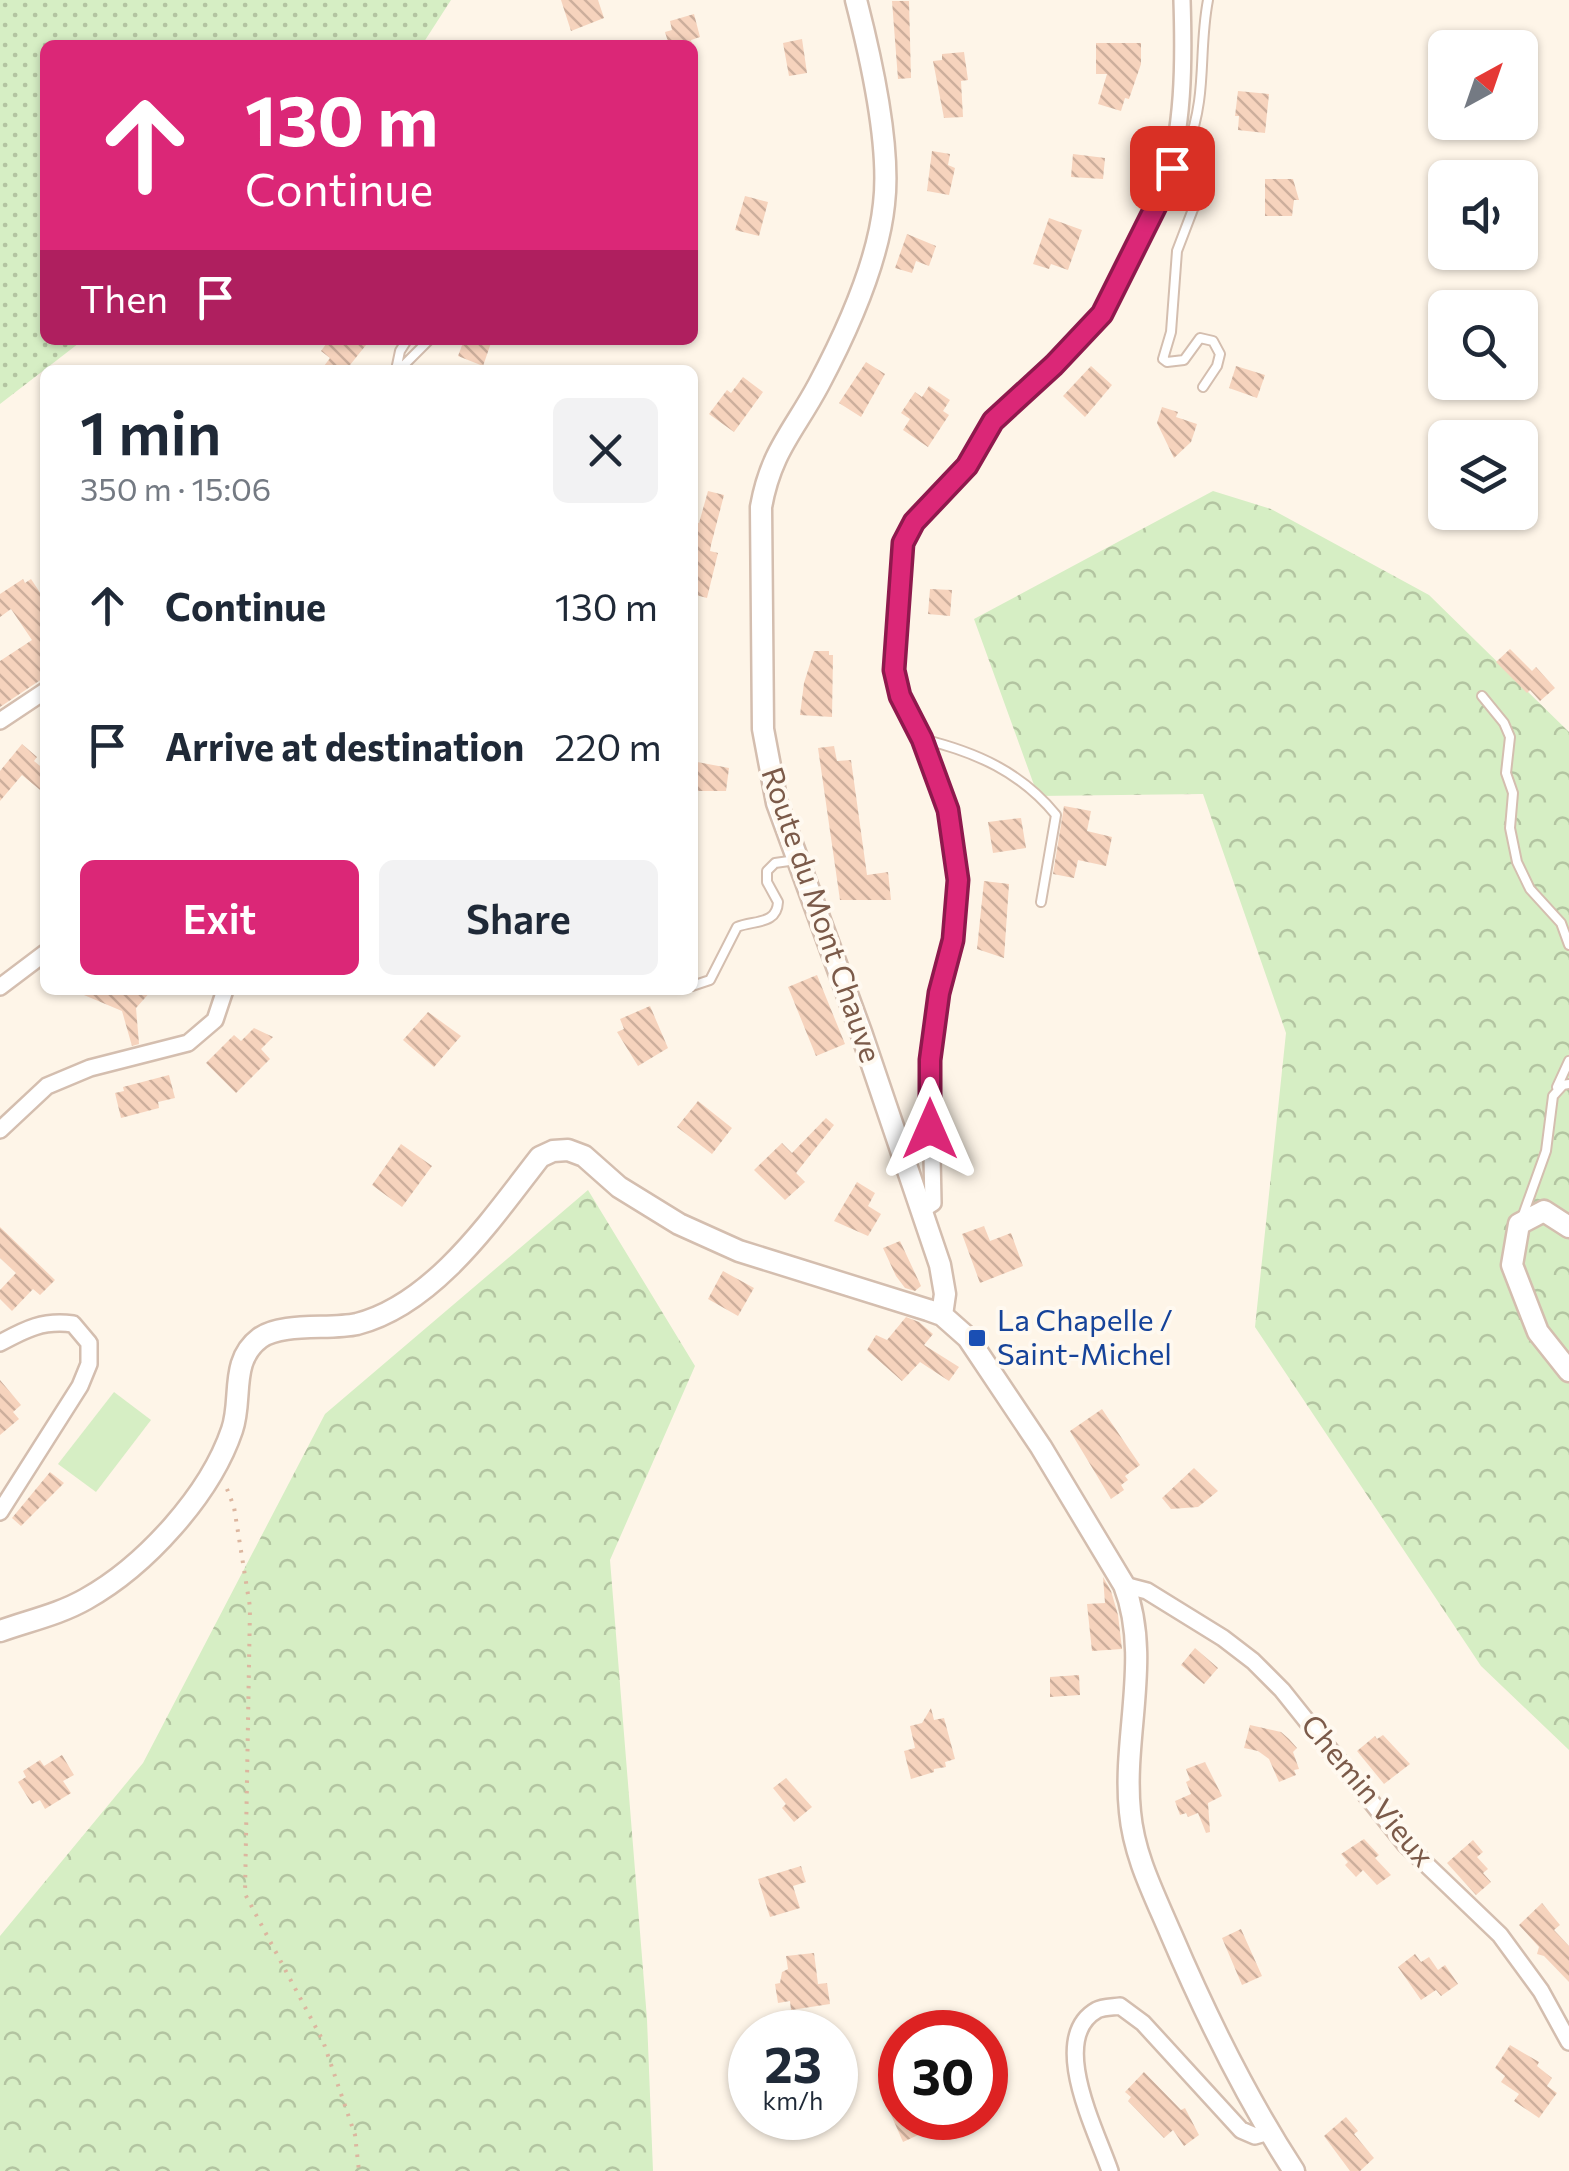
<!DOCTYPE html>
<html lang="en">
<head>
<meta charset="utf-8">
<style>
  :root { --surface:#fff; --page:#f2f2f3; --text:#1f2937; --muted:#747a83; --accent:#db2777 }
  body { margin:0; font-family:Commissioner,sans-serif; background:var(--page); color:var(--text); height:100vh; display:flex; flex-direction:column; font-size:38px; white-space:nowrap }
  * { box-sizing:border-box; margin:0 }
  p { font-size:32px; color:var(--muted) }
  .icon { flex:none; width:55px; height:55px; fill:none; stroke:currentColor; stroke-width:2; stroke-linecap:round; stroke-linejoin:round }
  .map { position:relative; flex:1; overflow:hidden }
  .sheet { position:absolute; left:40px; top:365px; width:658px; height:630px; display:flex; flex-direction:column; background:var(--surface); border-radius:15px; box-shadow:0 2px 8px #0004 }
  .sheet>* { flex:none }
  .banner { position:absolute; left:40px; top:40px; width:658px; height:305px; border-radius:15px; box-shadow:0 2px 8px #0004; background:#db2777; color:#fff; overflow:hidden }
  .needle { width:65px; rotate:40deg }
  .controls { position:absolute; left:1428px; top:30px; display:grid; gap:20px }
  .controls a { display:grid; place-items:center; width:110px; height:110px; border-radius:15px; background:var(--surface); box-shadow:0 2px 8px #0004; font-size:50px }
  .speed { position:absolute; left:728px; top:2010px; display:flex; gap:20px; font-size:50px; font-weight:700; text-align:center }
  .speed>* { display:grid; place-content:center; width:130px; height:130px; border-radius:50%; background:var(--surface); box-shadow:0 2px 8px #0004; line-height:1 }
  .speed small { font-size:25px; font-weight:400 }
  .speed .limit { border:15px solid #d22; background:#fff; color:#111 }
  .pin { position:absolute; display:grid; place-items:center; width:85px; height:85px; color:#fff; margin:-42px; border-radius:20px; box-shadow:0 5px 15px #0006 }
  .me { position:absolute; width:110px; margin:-55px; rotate:0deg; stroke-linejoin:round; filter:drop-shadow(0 0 8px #0008) }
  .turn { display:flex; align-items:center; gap:35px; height:210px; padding:0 40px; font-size:45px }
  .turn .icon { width:130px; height:130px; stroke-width:2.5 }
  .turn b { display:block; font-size:70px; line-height:85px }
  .then { display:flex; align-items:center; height:95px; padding:0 40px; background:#0003; gap:20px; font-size:38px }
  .round { display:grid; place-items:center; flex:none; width:105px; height:105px; border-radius:15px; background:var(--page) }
  .headline { display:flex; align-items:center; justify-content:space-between; height:170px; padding:0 40px }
  h1 { font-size:60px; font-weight:600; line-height:75px }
  .cta { display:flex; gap:20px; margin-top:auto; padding:20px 40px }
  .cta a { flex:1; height:115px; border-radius:15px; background:var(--accent); color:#fff; font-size:40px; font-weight:600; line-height:115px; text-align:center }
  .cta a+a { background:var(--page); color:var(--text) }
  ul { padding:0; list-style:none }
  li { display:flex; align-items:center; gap:30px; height:140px; padding:0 40px }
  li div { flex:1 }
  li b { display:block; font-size:38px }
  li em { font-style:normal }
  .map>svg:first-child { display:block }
  .grass { fill:url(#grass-dots) }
  .forest { fill:url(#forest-crowns) }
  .garden { fill:#d6eec4 }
  .building { fill:url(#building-back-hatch) }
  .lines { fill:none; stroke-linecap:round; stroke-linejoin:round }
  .service-casing { stroke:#d4beaf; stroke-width:12 }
  .minor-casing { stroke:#d4beaf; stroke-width:20 }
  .tertiary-casing { stroke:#d4beaf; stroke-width:25 }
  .path { stroke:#dcb69f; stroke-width:4; stroke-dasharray:2.5 8; stroke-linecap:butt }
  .service { stroke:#fff; stroke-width:8 }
  .minor { stroke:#fff; stroke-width:15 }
  .tertiary { stroke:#fff; stroke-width:20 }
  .route-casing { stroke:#8e194d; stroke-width:25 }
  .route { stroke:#db2777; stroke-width:18 }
  .transit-dot { fill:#1a4fb4; stroke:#fff9f0; stroke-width:4 }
  .labels { text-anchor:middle; stroke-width:8; stroke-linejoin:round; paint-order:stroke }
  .street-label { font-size:30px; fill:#7b5a49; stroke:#fff9f0 }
  .transit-label { font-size:30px; fill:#164399; stroke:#fff9f0; text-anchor:start }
</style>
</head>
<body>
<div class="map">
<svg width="1569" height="2171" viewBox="0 0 1569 2171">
  <defs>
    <pattern id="grass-dots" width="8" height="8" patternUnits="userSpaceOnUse" patternTransform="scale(2.5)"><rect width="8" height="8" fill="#d6eec4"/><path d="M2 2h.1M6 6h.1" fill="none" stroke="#b3c4a1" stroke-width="1.8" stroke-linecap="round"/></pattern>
    <pattern id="forest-crowns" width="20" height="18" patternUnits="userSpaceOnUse" patternTransform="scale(2.5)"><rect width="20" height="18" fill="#d6eec4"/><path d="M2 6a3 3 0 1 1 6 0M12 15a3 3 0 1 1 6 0" fill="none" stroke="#b3c4a1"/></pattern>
    <pattern id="building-back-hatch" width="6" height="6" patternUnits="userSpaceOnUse" patternTransform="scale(2.5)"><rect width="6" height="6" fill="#f6d3bd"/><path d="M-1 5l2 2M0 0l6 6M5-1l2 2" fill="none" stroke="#ccae9c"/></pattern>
  </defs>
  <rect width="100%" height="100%" fill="#fef5e8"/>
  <path class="grass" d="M0,0H451L422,45H45V340H83L0,404Z"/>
  <path class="forest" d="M1213,491L1271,509L1429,595L1569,732V1750L1481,1666L1255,1327L1286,1033L1203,794L1038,796L974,619Z
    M588,1190L695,1366L610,1560L647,2019L653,2171H0V1936L143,1763L325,1414Z"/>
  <path class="garden" d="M114,1392L151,1420L96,1492L58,1464Z"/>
  <path class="building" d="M561,0H598L604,18L571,31Z
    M892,1H909L911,78L898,79Z
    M694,14L700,37L691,40L692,45H669L665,32L672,30L670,21Z
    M802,39L807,73L789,76L783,43Z
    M1096,43H1141V64L1129,99L1125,98L1121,111L1098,104L1107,74H1096Z
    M964,52L968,80L961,81L963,117L944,118L933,61L942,60V54Z
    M1238,91L1269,94L1265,133L1238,130L1239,116H1235Z
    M932,151L950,154L948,165L955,168L949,195L927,191Z
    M1073,154L1105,158L1103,179L1071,177Z
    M1265,179H1293L1299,200H1294L1292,216H1265Z
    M745,196L768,202L759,236L735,230Z
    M1049,218L1082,230L1068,270L1051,264L1049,269L1033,264Z
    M907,234L936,246L929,266L916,261L912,273L895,268Z
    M329,340H370L346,370H321L330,358L321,351Z
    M464,340H492L483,366L458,356Z
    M866,362L885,374L861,417L839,403Z
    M1091,366L1112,385L1085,417L1063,396Z
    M1236,366L1265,375L1257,398L1229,388Z
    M743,377L763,392L734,432L709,414L727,390L731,393Z
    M929,386L950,400L943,411L949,415L928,447L903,430L910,419L901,413L915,392L922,397Z
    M1162,407L1178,412L1176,417L1197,424L1191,442L1174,458L1157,423Z
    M708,491L724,495L711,545L710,551L718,553L707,598L692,594V521L699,523Z
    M23,579L25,583L31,579L45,600V677L0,707V661L32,640L11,609L0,617V594Z
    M930,589L952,590L950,616L928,614Z
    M1510,649L1532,671L1536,667L1555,688L1540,701L1530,690L1527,693L1496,662Z
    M814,651H829V655H833L832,717L800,715L804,683Z
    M22,744L37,757L34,761L45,770V794L22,775L0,801V771Z
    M834,746L837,761L851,760L867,875L888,872L891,900H840L818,748Z
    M692,761L729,768L726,791H692Z
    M1064,806L1091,811L1087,831L1112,837L1106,866L1078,860L1074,878L1053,874Z
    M1021,818L1026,848L993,853L988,822Z
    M984,881L1009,884L1004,958L977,949Z
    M817,975L845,1044L816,1056L788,987Z
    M72,990H152L136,1008L139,1044L132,1046L122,1011Z
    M650,1006L668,1048L638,1066L617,1032L624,1029L620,1019Z
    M428,1012L461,1036L434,1067L403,1040Z
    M254,1028L273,1037L261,1049L270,1059L236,1093L206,1063L234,1035L241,1041Z
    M169,1075L175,1098L158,1102L159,1108L121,1118L115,1093L124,1091L123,1087Z
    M698,1101L732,1128L712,1154L677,1127Z
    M826,1118L834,1125L796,1173L805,1182L785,1200L754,1170L782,1143L792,1153Z
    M401,1144L432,1166L402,1207L372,1185Z
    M857,1182L875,1193L868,1206L881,1214L868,1236L834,1221Z
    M984,1226L990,1241L1011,1233L1023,1266L980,1283L962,1234Z
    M0,1227L55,1280L40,1295L33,1289L12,1311L0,1299V1290L16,1273L0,1258Z
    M900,1241L921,1286L915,1291L905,1288L896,1276L883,1248Z
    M723,1271L754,1288L738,1316L708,1299Z
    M906,1317L919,1322L933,1334L924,1345L959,1367L949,1381L920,1362L902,1381L867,1350L876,1335L887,1340Z
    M0,1380L21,1405L13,1412L19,1419L0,1435Z
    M1102,1409L1140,1465L1125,1476L1128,1480L1121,1485L1124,1490L1111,1499L1070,1431Z
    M1194,1468L1218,1491L1198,1507L1171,1509L1162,1498Z
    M50,1472L64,1483L21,1526L12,1518Z
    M1103,1577L1111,1591L1118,1615L1122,1649L1092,1651L1087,1604L1105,1603Z
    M1195,1648L1218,1668L1204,1684L1181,1665Z
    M1079,1675L1080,1695L1050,1697V1677Z
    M931,1708L934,1720L944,1718L955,1759L945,1762L946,1767L934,1769V1772L911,1779L904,1751L915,1748L910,1726L922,1723Z
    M1250,1725L1281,1732L1289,1739L1297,1748L1293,1752L1299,1769L1294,1770L1296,1775L1279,1782L1269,1759L1258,1751L1244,1748Z
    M1383,1735L1410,1764L1384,1784L1357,1751L1375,1736L1377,1739Z
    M62,1755L74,1775L63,1781L71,1793L45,1809L40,1800L32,1804L18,1782L26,1777L23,1771L40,1760L44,1766Z
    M1205,1762L1222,1796L1208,1803L1210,1832L1206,1833L1198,1813L1188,1817L1186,1813L1180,1815L1175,1801L1191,1794L1186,1782L1190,1780L1186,1769Z
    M786,1778L812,1807L794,1822L782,1808L786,1804L773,1788Z
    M1364,1839L1379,1855L1375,1858L1391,1875L1377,1885L1363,1870L1356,1877L1345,1865L1348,1862L1341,1854Z
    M1473,1840L1483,1852L1477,1857L1488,1869L1483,1873L1491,1882L1476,1895L1447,1863Z
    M801,1866L806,1882L793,1886L800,1908L770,1917L758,1879Z
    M1542,1903L1560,1925L1554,1930L1569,1946V1982L1544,1956L1537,1954L1539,1947L1519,1925Z
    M1241,1929L1262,1976L1242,1985L1222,1938Z
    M814,1953L818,1984L827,1983L830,2004L791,2010L790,2001L778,2003L775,1984L780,1983L782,1972L788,1969L786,1956Z
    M1415,1954L1421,1962L1429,1957L1438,1970L1445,1965L1458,1984L1441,1996L1436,1990L1421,2000L1398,1967Z
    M1510,2045L1539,2062L1537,2066L1552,2078L1547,2086L1557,2093L1539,2118L1514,2101L1519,2094L1501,2082L1505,2076L1495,2068Z
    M1144,2072L1181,2110L1185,2108L1199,2135L1184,2146L1173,2130L1164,2138L1128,2101L1131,2097L1125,2092Z
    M900,2084V2118H955L903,2142L882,2094Z
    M1346,2117L1358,2131L1354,2134L1374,2158L1360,2171H1350L1324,2136Z"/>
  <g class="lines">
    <g class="service-casing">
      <path id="service" d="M1174,154L1187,148C1208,94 1198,52 1208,0
        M1171,168L1197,175L1203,183L1177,251L1171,332L1163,359L1167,362L1184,360L1200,338L1213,341L1220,354L1217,366L1203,387
        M396,370L400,351L407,340
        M399,370L429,340
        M1482,696L1504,723L1510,737L1506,773L1513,793L1510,828L1517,862L1530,889L1561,923L1569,945
        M922,739C976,752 1021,772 1056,815L1041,902
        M692,986L710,980L737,927C754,920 777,925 778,902L767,882V871L775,863L796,860
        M1557,1087L1569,1061
        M1523,1215L1546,1151L1553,1096L1563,1085L1569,1084"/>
    </g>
    <g class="minor-casing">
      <path id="minor" d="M0,721L45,691
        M0,987L45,953
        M0,1130L47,1086L90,1068L188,1043L215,1020L225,990
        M922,1210L933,1203L930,1060L939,993L953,940L958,880L948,810L922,739L900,696L894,670L903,543L914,522L967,466L993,421L1054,365L1102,314L1164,190C1184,129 1184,63 1182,0
        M0,1343C26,1329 43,1320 73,1324L89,1343V1364L80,1386L0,1512
        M1124,1585L1147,1591L1223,1638L1253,1661L1282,1690L1405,1844L1500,1935L1541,1991L1569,2042
        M1110,2171C1097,2132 1047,2038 1097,2010C1102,2007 1114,2007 1120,2006L1143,2023L1241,2130L1255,2136L1269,2132"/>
    </g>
    <g class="tertiary-casing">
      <path id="tertiary" d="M856,0C871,58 891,146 884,204C878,262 846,333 819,384C794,431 771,451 761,507L763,729L777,803L861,1032L940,1265L945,1294L942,1315
        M1569,1227L1544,1211L1519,1224L1512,1265L1538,1332L1569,1371
        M0,1631C28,1621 60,1614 86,1599C145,1566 210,1495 232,1430C243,1399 229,1361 260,1338C282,1322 330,1330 357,1324C435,1304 493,1217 540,1157L553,1151L568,1150L584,1156L619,1187L679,1224L739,1251L928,1310L942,1315L968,1338L1041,1447L1124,1585C1152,1657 1122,1737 1130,1812C1134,1856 1154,1894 1171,1934C1206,2016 1245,2096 1294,2171"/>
    </g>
    <path class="path" d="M227,1489L234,1507L250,1607L245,1894L323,2041L355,2135L359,2171"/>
    <use href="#service" class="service"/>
    <use href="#minor" class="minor"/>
    <use href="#tertiary" class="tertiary"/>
  </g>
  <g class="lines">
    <g class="route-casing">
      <path id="route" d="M930,1129V1060L939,993L953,940L958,880L948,810L922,739L900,696L894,670L903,543L914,522L967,466L993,421L1054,365L1102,314L1164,190L1172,168"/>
    </g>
    <use href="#route" class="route"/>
  </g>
  <rect class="transit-dot" x="967" y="1328" width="20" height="20" rx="5"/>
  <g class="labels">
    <g class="street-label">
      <text transform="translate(821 915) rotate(71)" y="10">Route du Mont Chauve</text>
      <text transform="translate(1367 1791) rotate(50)" y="10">Chemin Vieux</text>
    </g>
    <g class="transit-label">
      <text x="997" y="1331">La Chapelle /<tspan x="997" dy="34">Saint-Michel</tspan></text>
    </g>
  </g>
</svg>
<div class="controls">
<a><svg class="needle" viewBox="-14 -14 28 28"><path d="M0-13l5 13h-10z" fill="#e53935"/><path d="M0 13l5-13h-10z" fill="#747a83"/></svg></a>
<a><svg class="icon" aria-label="sound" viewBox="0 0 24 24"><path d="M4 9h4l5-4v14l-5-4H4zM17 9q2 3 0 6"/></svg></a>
<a><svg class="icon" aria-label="search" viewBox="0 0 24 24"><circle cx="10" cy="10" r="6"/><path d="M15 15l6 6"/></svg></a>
<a><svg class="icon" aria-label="layers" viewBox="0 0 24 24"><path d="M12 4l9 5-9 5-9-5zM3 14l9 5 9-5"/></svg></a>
</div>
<div class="speed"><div>23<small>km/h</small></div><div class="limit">30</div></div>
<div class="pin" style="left:1172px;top:168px;background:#d93025"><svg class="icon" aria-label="arrive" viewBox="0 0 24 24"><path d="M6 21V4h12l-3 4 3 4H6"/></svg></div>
<svg class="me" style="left:930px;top:1129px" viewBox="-20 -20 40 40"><path d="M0-17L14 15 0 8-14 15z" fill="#db2777" stroke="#fff" stroke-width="4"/></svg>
<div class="banner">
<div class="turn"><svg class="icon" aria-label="ahead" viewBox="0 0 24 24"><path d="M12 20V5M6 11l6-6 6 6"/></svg><div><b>130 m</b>Continue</div></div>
<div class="then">Then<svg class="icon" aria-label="arrive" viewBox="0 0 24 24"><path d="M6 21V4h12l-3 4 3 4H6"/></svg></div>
</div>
<section class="sheet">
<div class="headline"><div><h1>1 min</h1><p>350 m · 15:06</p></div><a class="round"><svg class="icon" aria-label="close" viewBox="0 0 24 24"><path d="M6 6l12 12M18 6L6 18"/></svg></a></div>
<ul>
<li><svg class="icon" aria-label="ahead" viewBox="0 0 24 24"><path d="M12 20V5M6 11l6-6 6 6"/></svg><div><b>Continue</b></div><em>130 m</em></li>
<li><svg class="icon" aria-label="arrive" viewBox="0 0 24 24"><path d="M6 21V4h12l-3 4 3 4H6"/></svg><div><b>Arrive at destination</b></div><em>220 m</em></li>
</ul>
<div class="cta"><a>Exit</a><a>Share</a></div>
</section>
</div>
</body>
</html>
